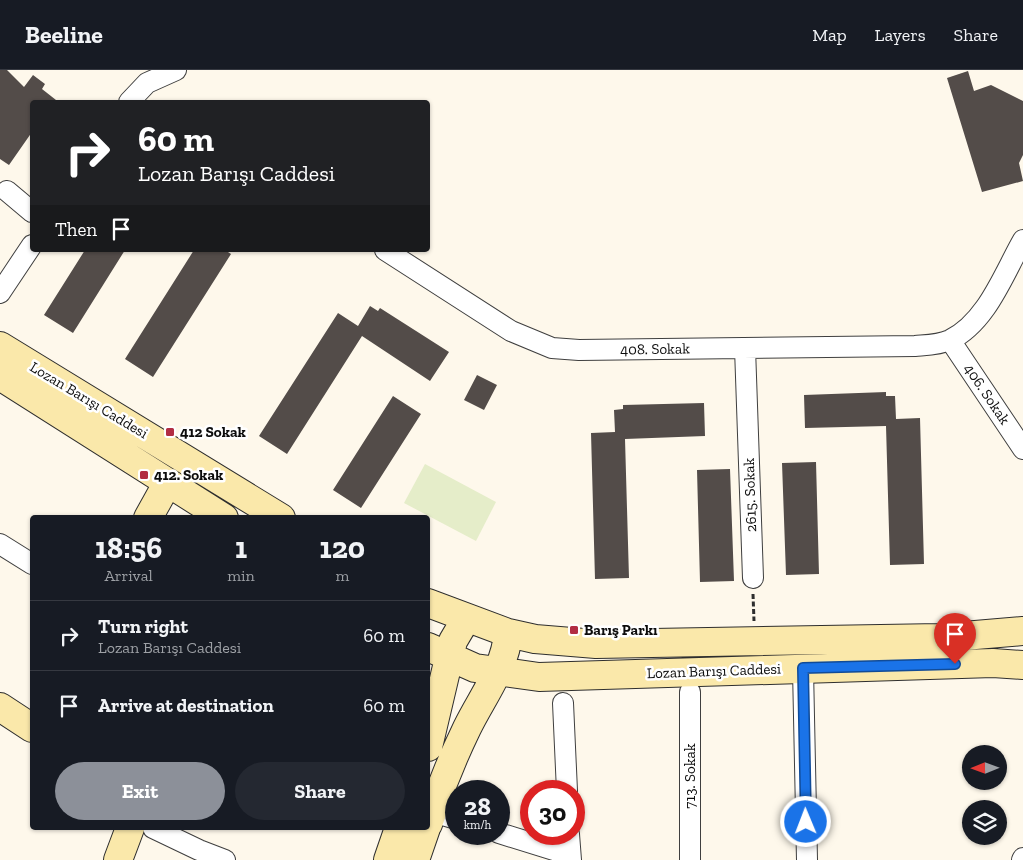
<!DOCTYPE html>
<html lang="en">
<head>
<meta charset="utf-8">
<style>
  :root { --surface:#171b24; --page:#242831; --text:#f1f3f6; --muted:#9ea1a6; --line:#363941; --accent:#8c9099 }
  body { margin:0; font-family:"Zilla Slab",serif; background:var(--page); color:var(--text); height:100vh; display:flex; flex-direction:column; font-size:19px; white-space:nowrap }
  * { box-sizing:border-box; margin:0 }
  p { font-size:16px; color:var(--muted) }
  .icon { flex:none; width:28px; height:28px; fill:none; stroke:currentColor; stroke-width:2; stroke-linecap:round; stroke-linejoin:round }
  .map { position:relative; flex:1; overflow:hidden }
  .details { position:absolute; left:30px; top:445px; width:400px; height:315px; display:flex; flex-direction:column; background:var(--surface); border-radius:5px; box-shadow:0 1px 4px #0004 }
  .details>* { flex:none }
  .banner { position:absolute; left:30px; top:30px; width:400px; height:152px; border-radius:5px; box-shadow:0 1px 4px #0004; background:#202124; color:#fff; overflow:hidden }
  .needle { width:32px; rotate:269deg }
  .controls { position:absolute; left:962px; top:675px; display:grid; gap:10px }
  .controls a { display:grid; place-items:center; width:45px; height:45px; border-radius:50%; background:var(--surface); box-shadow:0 1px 4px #0004; font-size:25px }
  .speed { position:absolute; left:445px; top:710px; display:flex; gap:10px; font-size:25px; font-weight:700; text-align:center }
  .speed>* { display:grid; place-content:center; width:65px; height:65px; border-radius:50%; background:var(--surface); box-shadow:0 1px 4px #0004; line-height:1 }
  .speed small { font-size:12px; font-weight:400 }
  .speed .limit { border:8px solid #d22; background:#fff; color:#111 }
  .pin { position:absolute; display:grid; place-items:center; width:42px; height:42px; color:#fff; margin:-51px -21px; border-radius:50% 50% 50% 0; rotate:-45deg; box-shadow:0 0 5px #0007 }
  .pin .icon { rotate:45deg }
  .me { position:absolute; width:55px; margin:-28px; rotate:359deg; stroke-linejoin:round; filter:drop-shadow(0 0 4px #0008) }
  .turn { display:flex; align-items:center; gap:18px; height:105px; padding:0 25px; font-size:22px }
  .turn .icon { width:65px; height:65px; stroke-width:2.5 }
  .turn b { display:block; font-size:35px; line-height:42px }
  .then { display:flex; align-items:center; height:48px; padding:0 25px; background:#0003; gap:10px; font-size:19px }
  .eta { display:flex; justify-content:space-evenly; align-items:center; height:85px; text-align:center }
  .eta b { font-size:30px; font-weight:700; line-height:35px }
  .cta { display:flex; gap:10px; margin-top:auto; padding:10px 25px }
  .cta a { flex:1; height:58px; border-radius:30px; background:var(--accent); color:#fff; font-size:20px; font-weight:700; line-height:58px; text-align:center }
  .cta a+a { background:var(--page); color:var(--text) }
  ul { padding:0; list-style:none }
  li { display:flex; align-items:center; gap:15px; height:70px; padding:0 25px; border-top:1px solid var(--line) }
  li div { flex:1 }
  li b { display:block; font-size:19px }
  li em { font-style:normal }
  header { display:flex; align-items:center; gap:30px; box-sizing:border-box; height:70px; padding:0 25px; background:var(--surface); border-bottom:1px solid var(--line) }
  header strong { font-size:24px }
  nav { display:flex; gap:28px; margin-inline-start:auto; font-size:18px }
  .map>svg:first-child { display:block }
  .pitch { fill:#e5edc9 }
  .building { fill:#534c49 }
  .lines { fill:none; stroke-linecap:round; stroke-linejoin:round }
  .street-casing { stroke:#3f3f3f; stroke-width:22 }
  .secondary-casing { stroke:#2e2e2e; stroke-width:30 }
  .path { stroke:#2e2e2e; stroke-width:3; stroke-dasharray:5 2.5; stroke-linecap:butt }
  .street { stroke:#fff; stroke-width:20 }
  .secondary { stroke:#fae8aa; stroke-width:28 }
  .route-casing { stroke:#114b97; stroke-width:12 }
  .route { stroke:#1a73e8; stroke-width:9 }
  .poi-dot { fill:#b22d43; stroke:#fff; stroke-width:2 }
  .labels { text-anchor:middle; stroke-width:5; stroke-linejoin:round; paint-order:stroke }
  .street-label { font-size:15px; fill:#0c0c0c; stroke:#fff }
  .poi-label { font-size:15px; font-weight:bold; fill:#0c0c0c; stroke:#fff; text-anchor:start }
</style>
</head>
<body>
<header>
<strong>Beeline</strong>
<nav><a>Map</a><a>Layers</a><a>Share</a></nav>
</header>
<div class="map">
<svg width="1023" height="790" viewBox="0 0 1023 790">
  <rect width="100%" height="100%" fill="#fef8eb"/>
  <path class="pitch" d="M425,394L496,432L476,471L404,433Z"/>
  <path class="building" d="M0,0H7L24,17L33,5L45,14L42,19L56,30L54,32H32V62L9,95L0,89Z
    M968,1L974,21L991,15L1023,31V85L1019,93L1023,111L982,122L947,8Z
    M85,180H125L73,263L44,245Z
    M194,180H225L231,184L153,307L125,289Z
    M370,236L378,241L380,238L449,282L430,311L362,266L287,384L259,366L338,243L358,256Z
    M477,305L497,315L484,340L464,330Z
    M886,322V326H895L896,349L920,348L924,494L890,495L886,356L805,358L804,325Z
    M393,326L421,344L361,438L333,420Z
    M704,333L705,366L625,369L629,508L595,509L591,363L615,362L614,340L623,339V335Z
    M816,392L819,504L786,505L782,393Z
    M730,399L734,511L700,512L697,400Z"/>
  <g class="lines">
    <g class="street-casing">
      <path id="street" d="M129,32L147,13L176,0
        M7,121L32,142
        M385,180L511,261L552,278L579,280L915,276C927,275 939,275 950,270C987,252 1004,203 1023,170
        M0,223L32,175
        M950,270L1023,379
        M745,278L753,508
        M0,474L32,494
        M803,599L807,790
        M690,622V790
        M563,633L567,721
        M432,742L456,749
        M153,758L199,780L225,790
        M499,763L570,785
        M569,764L571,790
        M1022,790L1023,788"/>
    </g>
    <g class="secondary-casing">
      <path id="secondary" d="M0,276L281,448
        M0,306L224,448
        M148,448L168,412
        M428,533L508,563L535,569L596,574L940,568L1023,561
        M428,577L475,598L539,607L993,593L1023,595
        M0,637L32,658
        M428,677L453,571L466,549
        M428,754C439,721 452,689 467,658C482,627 506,597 508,563
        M118,790L130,758
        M388,790L399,758
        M415,790L426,758"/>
    </g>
    <path class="path" d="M753,524L754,551"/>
    <use href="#street" class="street"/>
    <use href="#secondary" class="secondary"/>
  </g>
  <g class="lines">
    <g class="route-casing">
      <path id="route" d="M806,752L803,598L955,594"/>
    </g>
    <use href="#route" class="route"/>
  </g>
  <g class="poi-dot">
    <rect x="165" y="357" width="10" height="10" rx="2.5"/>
    <rect x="139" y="400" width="10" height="10" rx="2.5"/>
    <rect x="569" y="555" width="10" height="10" rx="2.5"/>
  </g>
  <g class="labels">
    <g class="street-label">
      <text transform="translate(655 279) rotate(-1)" y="5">408. Sokak</text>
      <text transform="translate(987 324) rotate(56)" y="5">406. Sokak</text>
      <text transform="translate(89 330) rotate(31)" y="5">Lozan Barışı Caddesi</text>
      <text transform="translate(750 425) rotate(-92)" y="5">2615. Sokak</text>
      <text transform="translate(714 601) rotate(-2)" y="5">Lozan Barışı Caddesi</text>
      <text transform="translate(690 706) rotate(-90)" y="5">713. Sokak</text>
    </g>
    <g class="poi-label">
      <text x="180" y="367">412 Sokak</text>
      <text x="154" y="410">412. Sokak</text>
      <text x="584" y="565">Barış Parkı</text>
    </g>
  </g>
</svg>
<div class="controls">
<a><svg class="needle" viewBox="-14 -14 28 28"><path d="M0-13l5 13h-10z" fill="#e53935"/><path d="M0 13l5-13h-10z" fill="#9ea1a6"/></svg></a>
<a><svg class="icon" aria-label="layers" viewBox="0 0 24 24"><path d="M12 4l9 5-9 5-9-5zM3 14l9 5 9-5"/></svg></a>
</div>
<div class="speed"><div>28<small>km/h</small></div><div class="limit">30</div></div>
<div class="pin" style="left:955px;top:594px;background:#d93025"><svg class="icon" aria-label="arrive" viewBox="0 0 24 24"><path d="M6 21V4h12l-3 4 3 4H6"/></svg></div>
<svg class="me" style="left:806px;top:752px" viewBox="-20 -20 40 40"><circle r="17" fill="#1a73e8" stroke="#fff" stroke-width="3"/><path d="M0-11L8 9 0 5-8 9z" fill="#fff"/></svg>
<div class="banner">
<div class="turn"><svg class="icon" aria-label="right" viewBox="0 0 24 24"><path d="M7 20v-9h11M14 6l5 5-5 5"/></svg><div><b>60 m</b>Lozan Barışı Caddesi</div></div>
<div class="then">Then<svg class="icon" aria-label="arrive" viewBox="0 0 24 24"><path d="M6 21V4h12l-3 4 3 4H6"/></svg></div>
</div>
<section class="details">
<div class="eta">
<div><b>18:56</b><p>Arrival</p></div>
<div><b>1</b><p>min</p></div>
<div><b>120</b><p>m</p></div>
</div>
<ul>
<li><svg class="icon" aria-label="right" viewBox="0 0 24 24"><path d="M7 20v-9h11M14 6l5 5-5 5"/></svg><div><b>Turn right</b><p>Lozan Barışı Caddesi</p></div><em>60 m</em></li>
<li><svg class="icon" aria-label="arrive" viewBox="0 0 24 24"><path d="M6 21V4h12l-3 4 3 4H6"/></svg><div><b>Arrive at destination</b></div><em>60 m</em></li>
</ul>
<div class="cta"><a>Exit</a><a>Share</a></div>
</section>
</div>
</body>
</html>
